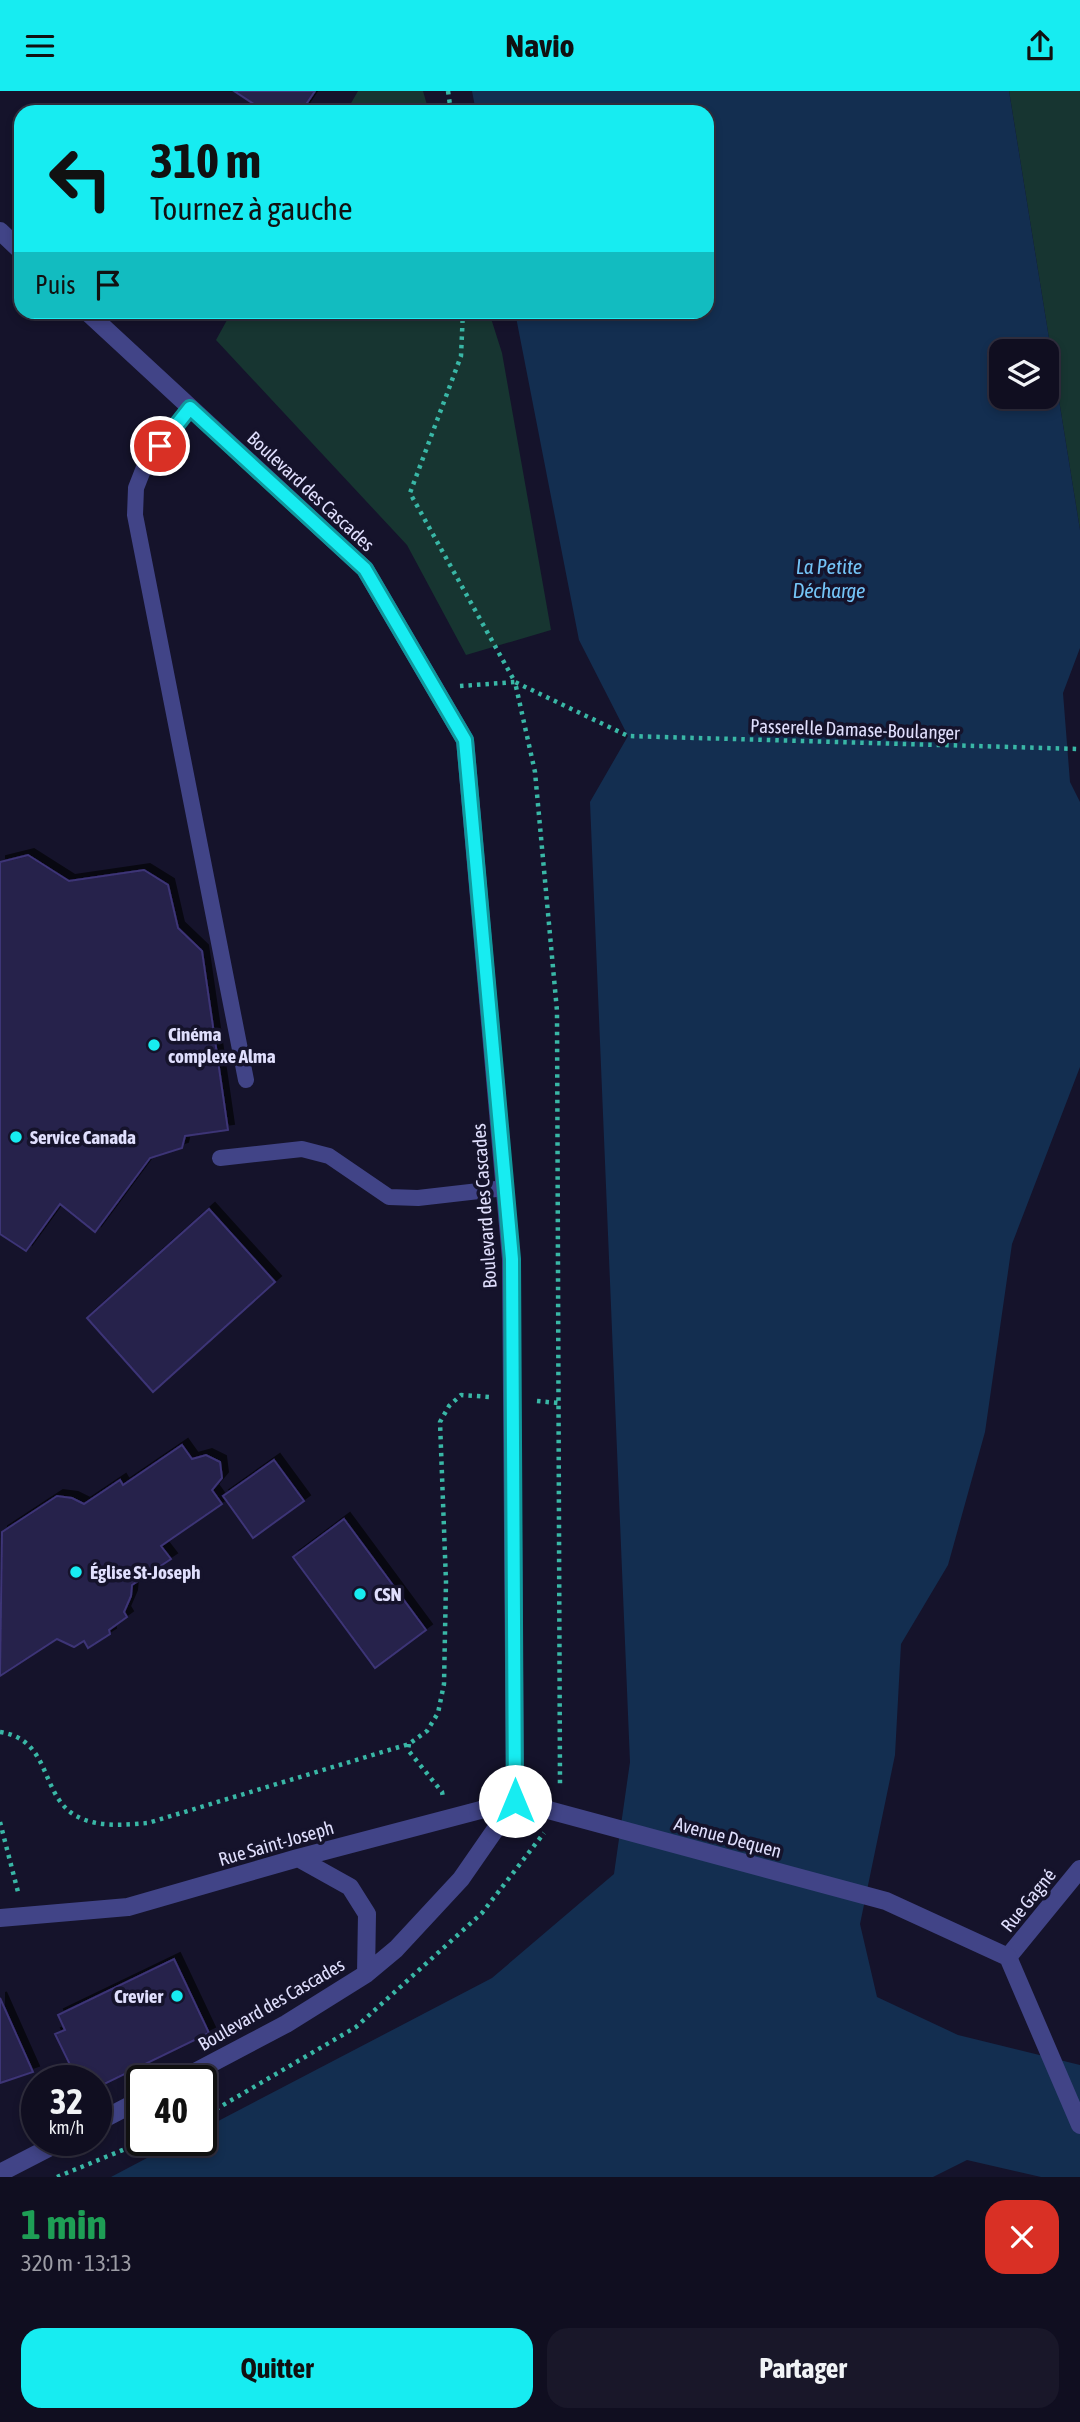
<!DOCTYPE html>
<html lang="fr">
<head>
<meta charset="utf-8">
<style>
  :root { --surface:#100e20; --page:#191729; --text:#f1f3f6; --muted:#9c9ca5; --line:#302e3e; --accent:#17ecf1 }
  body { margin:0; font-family:"Asap Condensed",sans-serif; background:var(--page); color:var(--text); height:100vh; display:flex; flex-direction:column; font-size:26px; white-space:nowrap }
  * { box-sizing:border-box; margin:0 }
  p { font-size:23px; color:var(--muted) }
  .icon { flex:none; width:38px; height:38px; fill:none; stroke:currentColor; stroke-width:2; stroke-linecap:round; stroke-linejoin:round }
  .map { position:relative; height:2086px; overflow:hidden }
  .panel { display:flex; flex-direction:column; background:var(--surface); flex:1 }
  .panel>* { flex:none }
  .banner { position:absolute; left:14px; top:14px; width:700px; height:214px; border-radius:21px; box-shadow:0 4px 10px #0003,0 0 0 2px var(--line); background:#17ecf1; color:#111; overflow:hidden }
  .fabs { position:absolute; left:989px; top:248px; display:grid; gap:14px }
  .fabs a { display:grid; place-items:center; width:70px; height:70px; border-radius:14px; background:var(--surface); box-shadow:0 4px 10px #0003,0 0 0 2px var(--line); font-size:35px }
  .speed { position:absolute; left:21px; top:1974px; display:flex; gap:14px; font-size:35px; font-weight:700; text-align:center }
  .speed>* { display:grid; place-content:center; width:91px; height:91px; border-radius:50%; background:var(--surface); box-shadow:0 4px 10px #0003,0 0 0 2px var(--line); line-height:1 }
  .speed small { font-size:18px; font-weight:400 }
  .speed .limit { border:4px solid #111; border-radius:10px; background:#fff; color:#111 }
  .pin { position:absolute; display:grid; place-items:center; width:60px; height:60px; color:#fff; margin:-30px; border:4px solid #fff; border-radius:50%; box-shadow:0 2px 7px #0007 }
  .me { position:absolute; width:77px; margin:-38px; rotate:0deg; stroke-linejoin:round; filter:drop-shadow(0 0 5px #0008) }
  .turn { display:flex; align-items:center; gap:24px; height:147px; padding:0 21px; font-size:32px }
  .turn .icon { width:91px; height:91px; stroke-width:2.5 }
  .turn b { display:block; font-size:49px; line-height:60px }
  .then { display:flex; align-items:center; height:66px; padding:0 21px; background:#0003; gap:14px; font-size:26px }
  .round { display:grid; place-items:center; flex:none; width:74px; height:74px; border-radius:21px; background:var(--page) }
  .headline { display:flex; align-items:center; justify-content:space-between; height:119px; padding:0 21px }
  h1 { font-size:42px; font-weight:700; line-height:52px; color:#1e9e55 }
  .primary-button { display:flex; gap:14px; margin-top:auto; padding:14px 21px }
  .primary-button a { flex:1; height:80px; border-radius:21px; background:var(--accent); color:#111; font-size:28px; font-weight:700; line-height:80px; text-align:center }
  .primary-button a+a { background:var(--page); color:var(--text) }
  header { display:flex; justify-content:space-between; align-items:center; height:91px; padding:0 21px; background:var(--accent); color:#111; font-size:32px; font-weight:700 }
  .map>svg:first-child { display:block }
  .green { fill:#173531 }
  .water { fill:#132e50; fill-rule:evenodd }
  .building { fill:#26204b; stroke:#3c3476; stroke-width:2; filter:url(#shadow) }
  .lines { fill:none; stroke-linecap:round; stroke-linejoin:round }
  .path { stroke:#39b7a6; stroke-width:4.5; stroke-dasharray:3.5 5; stroke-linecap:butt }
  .service { stroke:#414487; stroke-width:16 }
  .minor { stroke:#414487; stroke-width:18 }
  .tertiary { stroke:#414487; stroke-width:18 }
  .route-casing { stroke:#0f999d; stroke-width:18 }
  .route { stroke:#17ecf1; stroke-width:12 }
  .poi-dot { fill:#17ecf1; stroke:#15132b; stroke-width:2.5 }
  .labels { text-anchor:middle; stroke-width:7; stroke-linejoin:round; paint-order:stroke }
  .street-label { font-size:19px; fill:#e0dffd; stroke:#15132b }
  .poi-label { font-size:19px; font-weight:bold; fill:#e0dffd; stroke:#15132b; text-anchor:start }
  .water-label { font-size:21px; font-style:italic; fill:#74c4f7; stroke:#15132b }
</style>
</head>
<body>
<header><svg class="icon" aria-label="menu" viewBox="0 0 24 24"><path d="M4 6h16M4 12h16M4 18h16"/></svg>Navio<svg class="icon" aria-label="share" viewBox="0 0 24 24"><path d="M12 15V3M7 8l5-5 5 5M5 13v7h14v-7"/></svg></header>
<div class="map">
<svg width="1080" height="2086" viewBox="0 0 1080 2086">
  <defs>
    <filter id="shadow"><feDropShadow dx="6" dy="-6" stdDeviation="0" flood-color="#0009"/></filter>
  </defs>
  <rect width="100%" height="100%" fill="#15132b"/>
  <path class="green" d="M358,0H423L429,21H346Z
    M1009,0H1080V439Z
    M232,220L489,221L502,262L551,539L466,564L407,454L216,249Z"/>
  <path class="water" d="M472,0H1009L1080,439V557L1063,602L1070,691L1080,711V976L1012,1153L985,1341L948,1474L901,1553L895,1664L860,1833L877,1906L958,1944L1080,1974V2086H1041L967,2069L933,2086H111L181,2049H201V2039L492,1887L614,1783L630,1671L590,711L628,645L579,549L515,221L707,220V21H476ZM1001,261H1046V306H1001Z"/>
  <path class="building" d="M234,0H315L301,21H266Z
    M28,764L69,790L144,779L168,794L178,837L202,860L228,1039L185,1045L182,1057L150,1067L95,1141L60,1113L26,1160L0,1143V771Z
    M209,1118L275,1191L153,1301L87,1227Z
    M182,1354L192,1368L206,1364L220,1371L222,1387L212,1399L222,1413L161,1455L171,1468L132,1494L131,1505L124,1521L127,1526L109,1539L110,1543L88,1557L84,1550L74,1556L57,1548L0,1585L2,1441L57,1405L72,1407L84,1413L120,1389L123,1394Z
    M274,1369L304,1410L253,1447L223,1405Z
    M344,1428L426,1539L375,1577L293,1466Z
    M174,1868L209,1942L96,1997V1990H89L84,1977L74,1982L55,1943L65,1939L58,1924Z
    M0,1907L33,1981L0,1992Z"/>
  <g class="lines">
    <path class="path" d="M448,0L451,21
      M463,220L461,265L410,402L515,591L628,645L1080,658
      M460,595L515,591L535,681L557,920L560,1697
      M537,1310L558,1312
      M0,1641C51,1649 40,1701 73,1723C94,1737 124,1734 148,1732L409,1653L427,1640L438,1622L444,1593L446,1491L440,1331L449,1315L461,1304L490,1306
      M409,1653L408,1659L442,1701L443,1706
      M0,1731L18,1801
      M201,2027L356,1936L482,1822L544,1742
      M57,2086L147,2049"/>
    <path class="service" d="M190,317L145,374L136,397L135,424L246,989
      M220,1067L302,1058L329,1065L389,1106L418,1107L505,1097"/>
    <path class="minor" d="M1008,1866L1080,1778"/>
    <path class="tertiary" d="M0,140L21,160
      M86,220L365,478L465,649L511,1168L515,1710L461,1788L396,1858L366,1883L286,1933L178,1990
      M298,1767L350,1796L367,1823L366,1883
      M0,1827L128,1816L298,1767L515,1710L886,1810L1008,1866L1080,2034
      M96,2032L142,2008
      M0,2082L64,2049"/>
  </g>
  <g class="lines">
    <g class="route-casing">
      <path id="route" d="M160,355L190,317L365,478L465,649L512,1168L515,1710"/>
    </g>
    <use href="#route" class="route"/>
  </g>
  <g class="poi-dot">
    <circle cx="154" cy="954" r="7"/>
    <circle cx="16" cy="1046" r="7"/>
    <circle cx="76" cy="1481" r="7"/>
    <circle cx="360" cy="1503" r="7"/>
    <circle cx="177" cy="1905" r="7"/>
  </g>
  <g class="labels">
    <g class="street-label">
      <text transform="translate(311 400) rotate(43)" y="7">Boulevard des Cascades</text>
      <text transform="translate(855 638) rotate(2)" y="7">Passerelle Damase-Boulanger</text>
      <text transform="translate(484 1115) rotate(-94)" y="7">Boulevard des Cascades</text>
      <text transform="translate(728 1746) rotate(15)" y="7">Avenue Dequen</text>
      <text transform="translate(276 1752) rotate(-16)" y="7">Rue Saint-Joseph</text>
      <text transform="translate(1028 1809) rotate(-51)" y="7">Rue Gagné</text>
      <text transform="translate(271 1913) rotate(-30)" y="7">Boulevard des Cascades</text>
    </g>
    <g class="poi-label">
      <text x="168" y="950">Cinéma<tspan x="168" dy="22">complexe Alma</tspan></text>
      <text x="30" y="1053">Service Canada</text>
      <text x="90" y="1488">Église St-Joseph</text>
      <text x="374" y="1510">CSN</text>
      <text x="163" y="1912" text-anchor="end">Crevier</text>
    </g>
    <g class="water-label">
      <text x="829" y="483">La Petite<tspan x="829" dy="24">Décharge</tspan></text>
    </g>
  </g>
</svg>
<div class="fabs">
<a><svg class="icon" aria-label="layers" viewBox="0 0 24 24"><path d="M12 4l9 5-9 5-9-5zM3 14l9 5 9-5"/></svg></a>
</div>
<div class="speed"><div>32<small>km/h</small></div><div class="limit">40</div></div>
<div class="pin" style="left:160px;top:355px;background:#d93025"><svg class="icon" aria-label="arrive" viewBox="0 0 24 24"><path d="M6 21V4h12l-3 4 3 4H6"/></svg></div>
<svg class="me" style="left:515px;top:1710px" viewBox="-20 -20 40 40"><circle r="19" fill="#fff"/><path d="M0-13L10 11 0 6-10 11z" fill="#17ecf1"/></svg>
<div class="banner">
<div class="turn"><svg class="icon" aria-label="left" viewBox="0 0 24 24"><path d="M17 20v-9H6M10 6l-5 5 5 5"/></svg><div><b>310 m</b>Tournez à gauche</div></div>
<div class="then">Puis<svg class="icon" aria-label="arrive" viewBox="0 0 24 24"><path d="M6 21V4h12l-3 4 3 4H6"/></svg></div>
</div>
</div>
<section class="panel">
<div class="headline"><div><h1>1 min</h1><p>320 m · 13:13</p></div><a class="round" style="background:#d93025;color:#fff"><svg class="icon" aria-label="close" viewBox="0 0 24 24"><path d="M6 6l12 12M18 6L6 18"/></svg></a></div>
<div class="primary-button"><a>Quitter</a><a>Partager</a></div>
</section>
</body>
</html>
